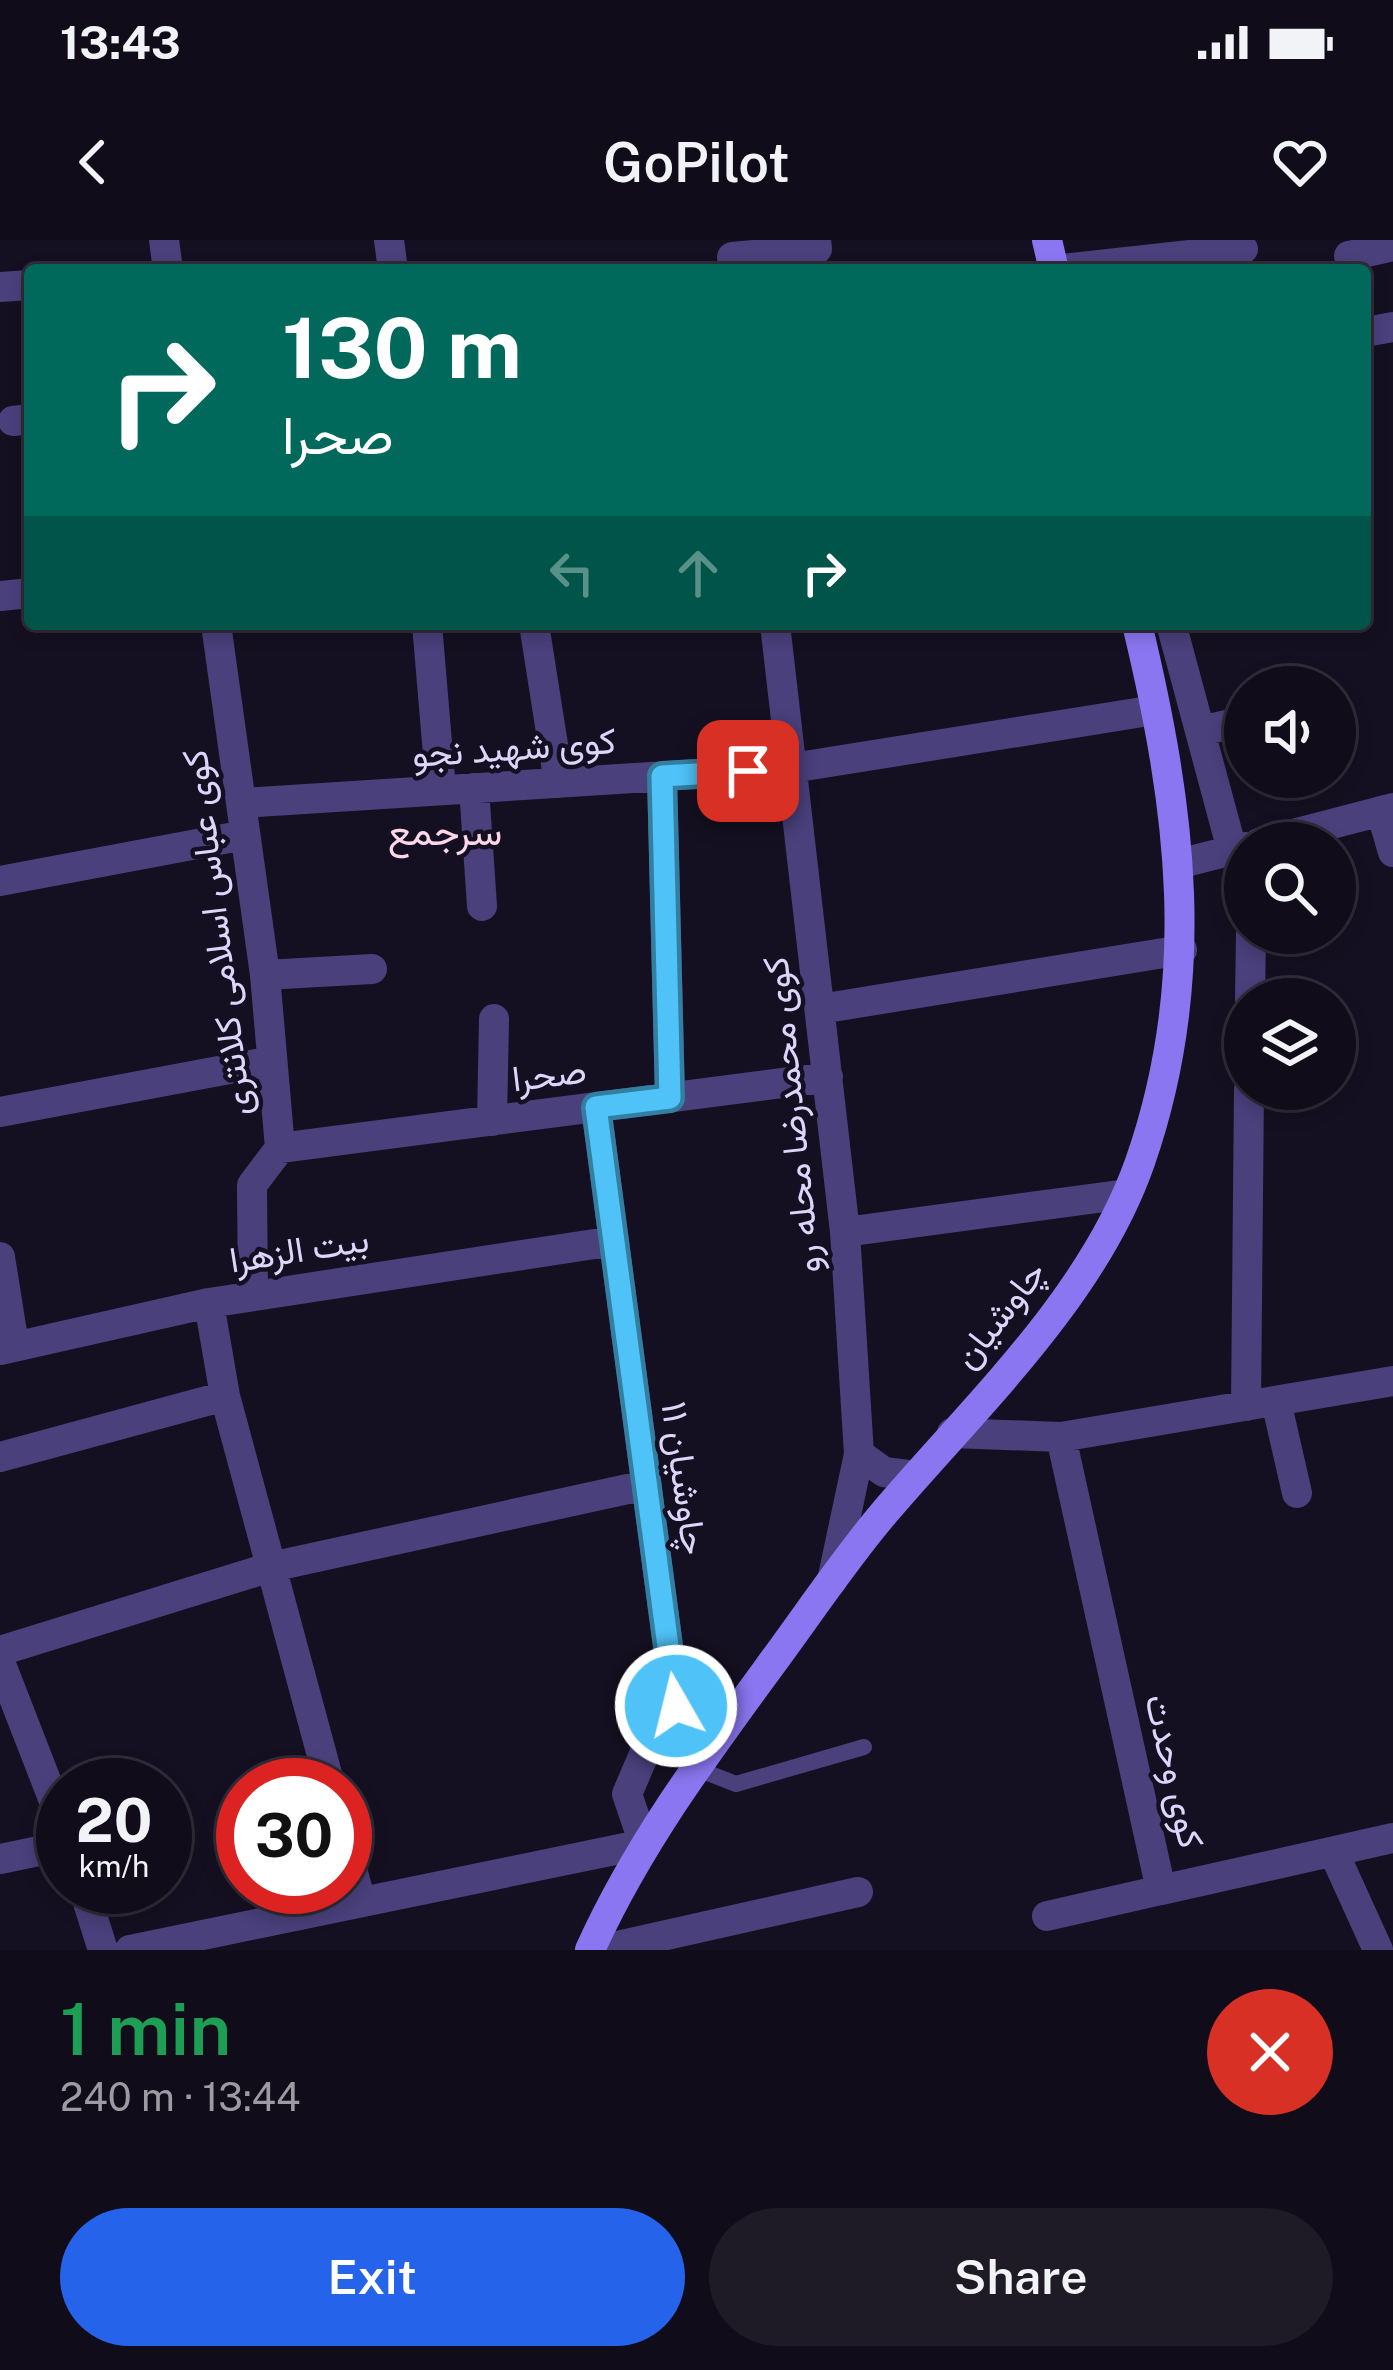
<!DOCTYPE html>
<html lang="en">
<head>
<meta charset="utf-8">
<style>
  :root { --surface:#100c19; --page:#1e1a26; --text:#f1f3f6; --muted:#9c9ba2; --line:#302c38; --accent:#2563eb }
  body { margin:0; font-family:"Public Sans",Vazirmatn,sans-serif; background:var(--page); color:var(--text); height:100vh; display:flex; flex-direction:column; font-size:45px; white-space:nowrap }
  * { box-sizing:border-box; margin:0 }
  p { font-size:39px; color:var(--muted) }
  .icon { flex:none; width:66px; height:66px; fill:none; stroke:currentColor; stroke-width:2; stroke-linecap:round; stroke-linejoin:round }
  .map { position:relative; height:1710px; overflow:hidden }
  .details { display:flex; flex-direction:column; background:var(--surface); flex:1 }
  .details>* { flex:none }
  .banner { position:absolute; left:24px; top:24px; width:1347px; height:366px; border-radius:12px; box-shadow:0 6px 18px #0003,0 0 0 3px var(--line); background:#00695c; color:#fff; overflow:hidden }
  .tools { position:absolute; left:1224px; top:426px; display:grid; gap:24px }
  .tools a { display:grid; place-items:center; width:132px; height:132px; border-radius:50%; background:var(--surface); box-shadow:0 6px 18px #0003,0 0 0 3px var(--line); font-size:60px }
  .speed { position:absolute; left:36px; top:1518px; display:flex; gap:24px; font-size:60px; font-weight:700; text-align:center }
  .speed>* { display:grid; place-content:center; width:156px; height:156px; border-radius:50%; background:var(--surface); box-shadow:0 6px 18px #0003,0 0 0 3px var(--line); line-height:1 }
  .speed small { font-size:30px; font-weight:400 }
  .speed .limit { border:18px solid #d22; background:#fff; color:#111 }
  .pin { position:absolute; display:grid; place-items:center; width:102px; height:102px; color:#fff; margin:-51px; border-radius:24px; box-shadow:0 6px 18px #0006 }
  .me { position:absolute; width:132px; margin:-66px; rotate:352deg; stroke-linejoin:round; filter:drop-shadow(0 0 9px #0008) }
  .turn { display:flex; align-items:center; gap:42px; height:252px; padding:0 60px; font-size:54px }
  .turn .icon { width:156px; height:156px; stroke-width:2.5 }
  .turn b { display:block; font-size:84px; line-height:102px }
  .lanes { display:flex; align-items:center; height:114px; padding:0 60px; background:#0003; justify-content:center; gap:60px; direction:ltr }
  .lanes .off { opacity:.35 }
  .round { display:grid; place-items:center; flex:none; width:126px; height:126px; border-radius:63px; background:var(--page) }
  .overview { display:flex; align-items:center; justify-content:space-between; height:204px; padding:0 60px }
  h1 { font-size:72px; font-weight:600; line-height:90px; color:#1e9e55 }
  .primary-button { display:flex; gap:24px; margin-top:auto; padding:24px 60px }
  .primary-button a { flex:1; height:138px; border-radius:72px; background:var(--accent); color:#fff; font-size:48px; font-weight:600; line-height:138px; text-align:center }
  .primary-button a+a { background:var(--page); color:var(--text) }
  .status { display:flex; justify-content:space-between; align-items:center; height:84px; padding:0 60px; background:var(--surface); direction:ltr }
  .status svg { height:33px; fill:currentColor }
  header { display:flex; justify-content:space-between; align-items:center; height:156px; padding:0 60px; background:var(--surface); font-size:54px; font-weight:600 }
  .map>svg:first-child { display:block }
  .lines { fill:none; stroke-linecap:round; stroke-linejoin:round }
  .service { stroke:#4a407c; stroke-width:16 }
  .minor { stroke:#4a407c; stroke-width:30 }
  .secondary { stroke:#8a76f1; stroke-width:30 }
  .route-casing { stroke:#337fa1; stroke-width:30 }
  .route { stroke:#4fc3f7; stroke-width:21 }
  .labels { text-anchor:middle; stroke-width:9; stroke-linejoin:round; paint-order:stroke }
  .street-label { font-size:36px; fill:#ded5fb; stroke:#151021 }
  .neighbourhood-label { font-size:39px; fill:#fbd7e9; stroke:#151021 }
</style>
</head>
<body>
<div class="status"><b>13:43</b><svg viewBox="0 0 49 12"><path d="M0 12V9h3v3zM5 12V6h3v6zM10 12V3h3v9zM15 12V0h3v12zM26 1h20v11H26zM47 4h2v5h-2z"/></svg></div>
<header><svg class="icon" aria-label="back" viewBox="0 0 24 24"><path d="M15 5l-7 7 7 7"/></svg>GoPilot<svg class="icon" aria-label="heart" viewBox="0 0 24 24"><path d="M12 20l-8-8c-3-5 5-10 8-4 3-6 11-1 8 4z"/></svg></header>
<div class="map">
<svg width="1393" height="1710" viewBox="0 0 1393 1710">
  <rect width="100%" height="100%" fill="#151021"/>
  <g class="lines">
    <path class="service" d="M695,1528L736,1544L864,1507"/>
    <path class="minor" d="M164,0L168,30
      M389,0L393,30
      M1349,16L1393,6
      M734,30L732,17L817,9L816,0
      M1054,30L1243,9
      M0,47L30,45
      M1365,92L1393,87
      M13,181L30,179
      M0,356L30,353
      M216,384L265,735L280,908L252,945L253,1056
      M427,384L441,550
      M534,384L559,543
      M775,384L845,992L859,1214L832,1341
      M1172,387L1232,610
      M1200,491L1245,481
      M662,536L670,858
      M474,548L482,666
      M241,563L792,528L1155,470
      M1381,571L1393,612
      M1259,603L1393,568
      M1178,624L1245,607
      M0,641L245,595
      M265,735L372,729
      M1250,759L1251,693
      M820,769L1182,710
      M0,872L272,821
      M492,881L494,779
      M280,908L828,837
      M845,992L1127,954
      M0,1017L14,1105
      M209,1063L225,1156L330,1545
      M0,1110L209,1063L614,1001
      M1276,1161L1297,1253
      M1246,1166L1249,849
      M952,1193L1061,1197L1393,1141
      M1061,1197L1161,1650L1393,1598
      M859,1214L884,1232L916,1236
      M0,1217L225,1156
      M0,1411L271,1327L646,1245
      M0,1422L63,1584
      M345,1602L360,1659
      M1334,1613L1378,1710
      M0,1619L63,1606
      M83,1647L103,1710
      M1047,1676L1161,1650
      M130,1710L644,1604L627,1554L645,1512L676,1466L596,867
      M600,1710L858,1652"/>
    <path class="secondary" d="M1047,0L1054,30
      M590,1710C638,1604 706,1513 775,1419C811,1370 845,1319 884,1273C975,1166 1093,1057 1140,922C1204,739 1181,567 1137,384"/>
  </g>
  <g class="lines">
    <g class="route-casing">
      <path id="route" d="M676,1466L596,867L670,858L662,536L748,531"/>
    </g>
    <use href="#route" class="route"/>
  </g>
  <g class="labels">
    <g class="street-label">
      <text transform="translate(514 507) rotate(-4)" y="13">کوی شهید نجو</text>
      <text transform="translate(216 693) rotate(-97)" y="13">کوی عباس اسلامی کلانتری</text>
      <text transform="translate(549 834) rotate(-7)" y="13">صحرا</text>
      <text transform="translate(791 875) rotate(-96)" y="13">کوی محمدرضا محله رو</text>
      <text transform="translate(299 1009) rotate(-9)" y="13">بیت الزهرا</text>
      <text transform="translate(999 1074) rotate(-52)" y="13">چاوشیان</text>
      <text transform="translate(685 1238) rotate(82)" y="13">چاوشیان ۱۱</text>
      <text transform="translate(1175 1531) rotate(77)" y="13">کوی وحدت</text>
    </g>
    <g class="neighbourhood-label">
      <text x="445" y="605">سرجمع</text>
    </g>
  </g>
</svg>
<div class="tools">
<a><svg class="icon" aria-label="sound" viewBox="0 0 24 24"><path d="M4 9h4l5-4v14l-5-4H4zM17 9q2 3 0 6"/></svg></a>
<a><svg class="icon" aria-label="search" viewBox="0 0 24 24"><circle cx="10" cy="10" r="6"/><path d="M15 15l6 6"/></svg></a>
<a><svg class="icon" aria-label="layers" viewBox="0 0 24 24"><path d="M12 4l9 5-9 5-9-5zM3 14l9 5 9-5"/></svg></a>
</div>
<div class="speed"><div>20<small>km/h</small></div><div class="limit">30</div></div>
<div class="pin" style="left:748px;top:531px;background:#d93025"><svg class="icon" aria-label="arrive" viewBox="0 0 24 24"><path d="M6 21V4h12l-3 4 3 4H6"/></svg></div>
<svg class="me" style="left:676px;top:1466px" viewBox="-20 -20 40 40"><circle r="17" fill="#4fc3f7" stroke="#fff" stroke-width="3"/><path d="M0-11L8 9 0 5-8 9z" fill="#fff"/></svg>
<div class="banner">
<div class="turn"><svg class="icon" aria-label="right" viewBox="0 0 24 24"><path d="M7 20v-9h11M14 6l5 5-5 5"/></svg><div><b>130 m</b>صحرا</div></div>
<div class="lanes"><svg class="icon off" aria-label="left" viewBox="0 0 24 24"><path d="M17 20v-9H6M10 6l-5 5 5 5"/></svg><svg class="icon off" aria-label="ahead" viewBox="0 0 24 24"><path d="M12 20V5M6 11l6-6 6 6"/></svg><svg class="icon" aria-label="right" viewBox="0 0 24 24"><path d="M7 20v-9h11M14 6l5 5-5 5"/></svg></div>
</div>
</div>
<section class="details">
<div class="overview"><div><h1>1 min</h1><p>240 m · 13:44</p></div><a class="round" style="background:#d93025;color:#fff"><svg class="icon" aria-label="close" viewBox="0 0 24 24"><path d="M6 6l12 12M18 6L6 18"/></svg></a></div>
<div class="primary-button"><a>Exit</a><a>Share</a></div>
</section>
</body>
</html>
